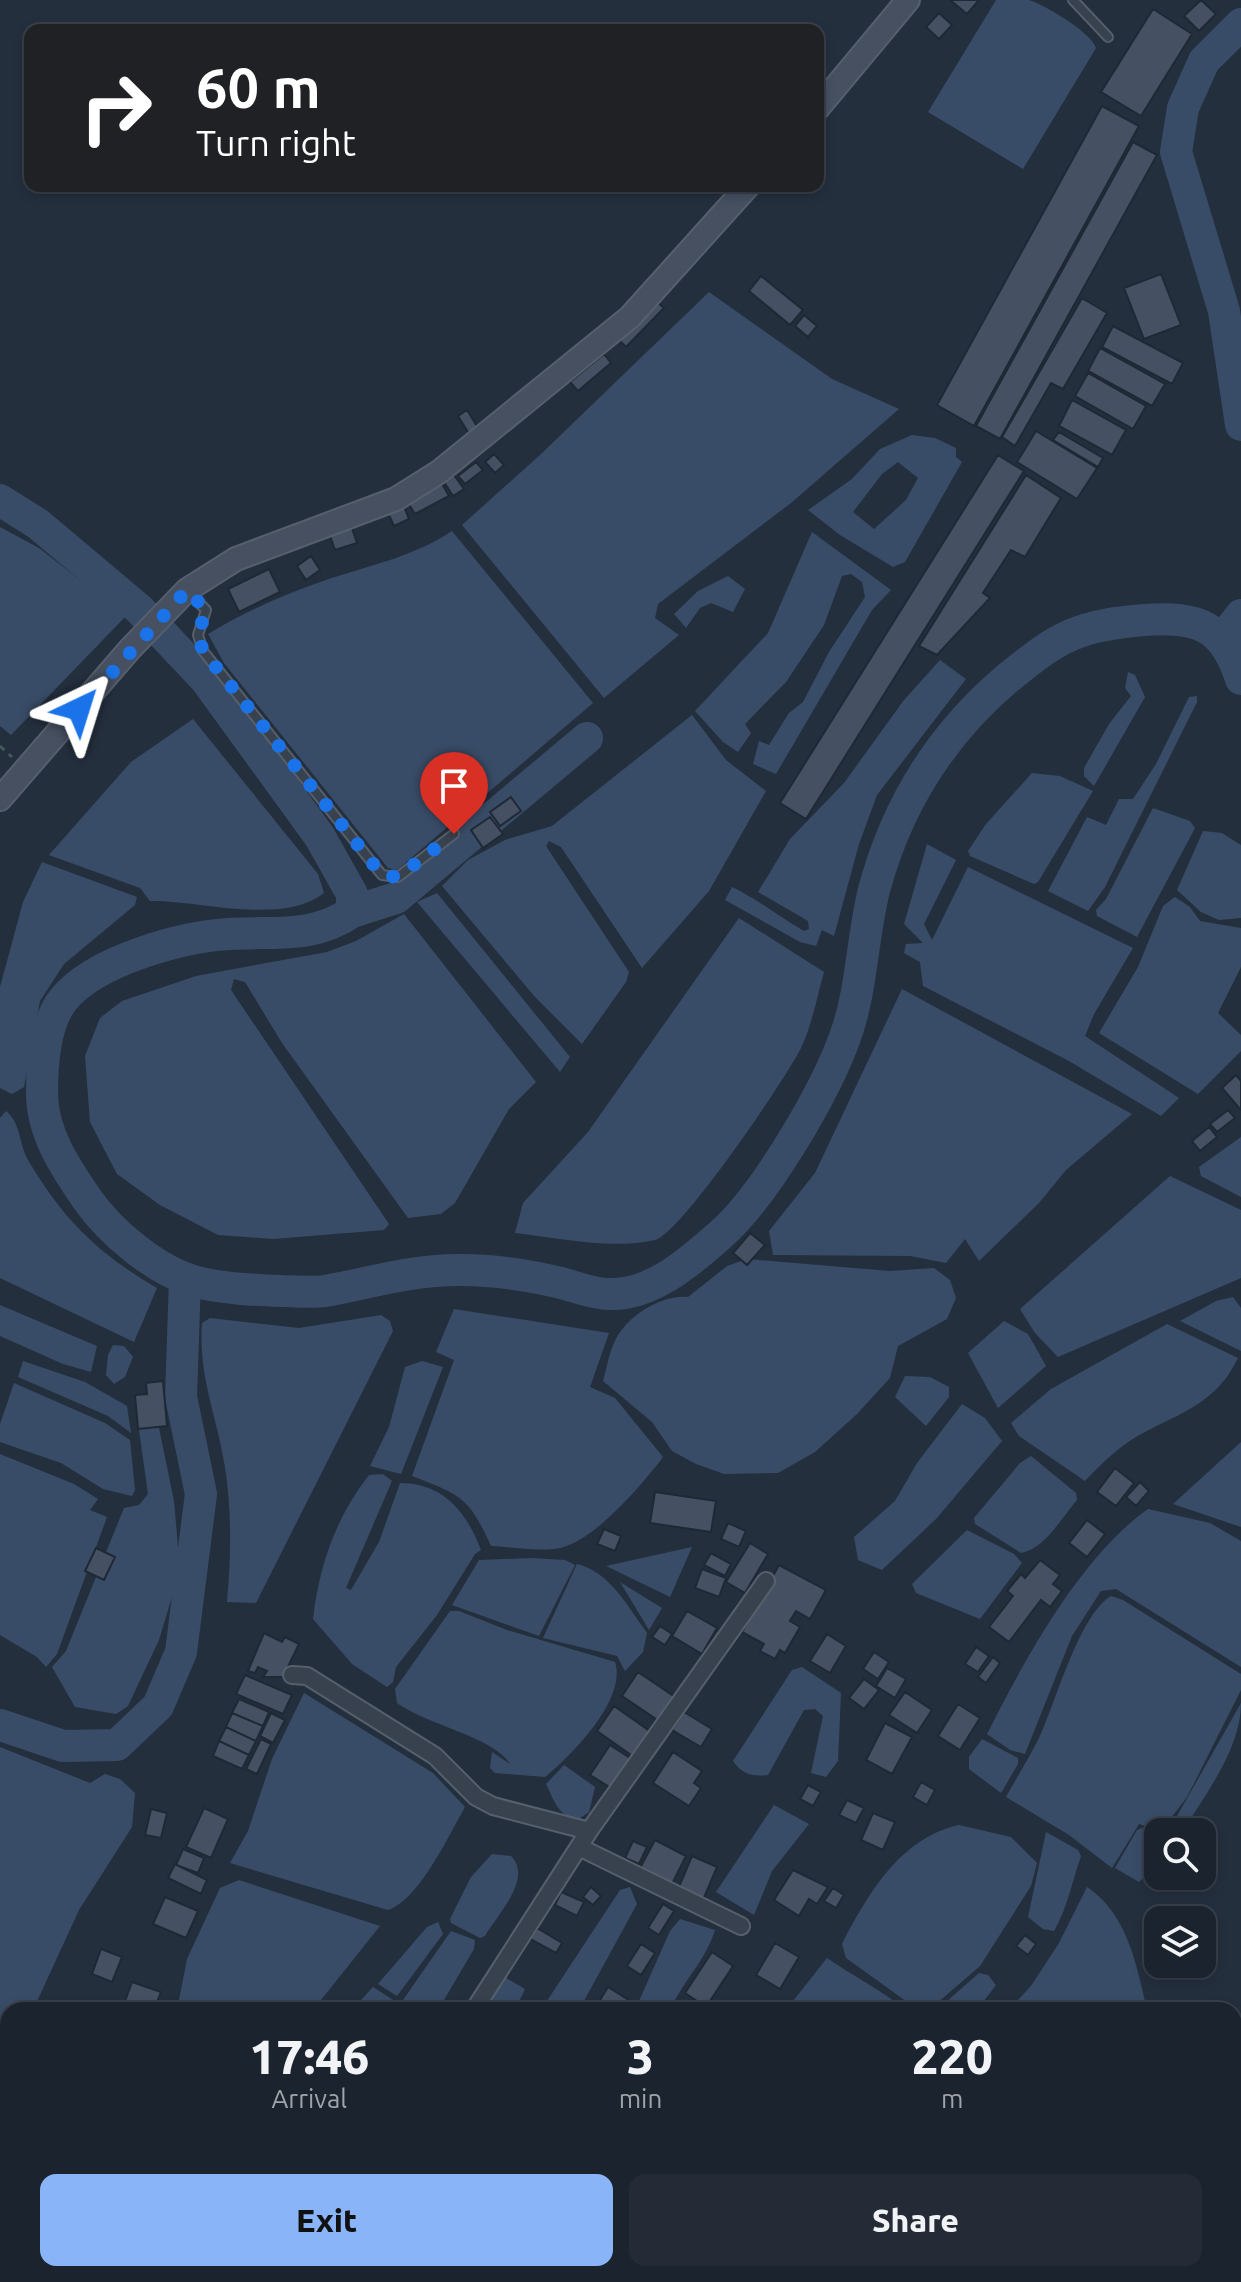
<!DOCTYPE html>
<html lang="en">
<head>
<meta charset="utf-8">
<style>
  :root { --surface:#1b232e; --page:#242b36; --text:#f1f3f6; --muted:#a0a4aa; --line:#39404a; --accent:#8ab4f8 }
  body { margin:0; font-family:Ubuntu,sans-serif; background:var(--page); color:var(--text); height:100vh; display:flex; flex-direction:column; font-size:30px; white-space:nowrap }
  * { box-sizing:border-box; margin:0 }
  p { font-size:26px; color:var(--muted) }
  .icon { flex:none; width:44px; height:44px; fill:none; stroke:currentColor; stroke-width:2; stroke-linecap:round; stroke-linejoin:round }
  .map { position:relative; flex:1; overflow:hidden }
  .drawer { position:absolute; left:0px; top:2002px; width:1242px; height:280px; display:flex; flex-direction:column; background:var(--surface); border-radius:24px 24px 0 0; box-shadow:0 4px 12px #0003,0 0 0 2px var(--line) }
  .drawer>* { flex:none }
  .top-card { position:absolute; left:24px; top:24px; width:800px; height:168px; border-radius:16px; box-shadow:0 4px 12px #0003,0 0 0 2px var(--line); background:#202124; color:#fff; overflow:hidden }
  .tools { position:absolute; left:1144px; top:1818px; display:grid; gap:16px }
  .tools a { display:grid; place-items:center; width:72px; height:72px; border-radius:16px; background:var(--surface); box-shadow:0 4px 12px #0003,0 0 0 2px var(--line); font-size:40px }
  .pin { position:absolute; display:grid; place-items:center; width:68px; height:68px; color:#fff; margin:-82px -34px; border-radius:50% 50% 50% 0; rotate:-45deg; box-shadow:0 0 8px #0007 }
  .pin .icon { rotate:45deg }
  .me { position:absolute; width:88px; margin:-44px; rotate:41deg; stroke-linejoin:round; filter:drop-shadow(0 0 6px #0008) }
  .turn { display:flex; align-items:center; gap:28px; height:168px; padding:0 40px; font-size:36px }
  .turn .icon { width:104px; height:104px; stroke-width:2.5 }
  .turn b { display:block; font-size:56px; line-height:68px }
  .eta { display:flex; justify-content:space-evenly; align-items:center; height:136px; text-align:center }
  .eta b { font-size:48px; font-weight:800; line-height:56px }
  .button { display:flex; gap:16px; margin-top:auto; padding:16px 40px }
  .button a { flex:1; height:92px; border-radius:16px; background:var(--accent); color:#111; font-size:32px; font-weight:800; line-height:92px; text-align:center }
  .button a+a { background:var(--page); color:var(--text) }
  .map>svg:first-child { display:block }
  .water { fill:#394c67; fill-rule:evenodd }
  .lines { fill:none; stroke-linecap:round; stroke-linejoin:round }
  .river { stroke:#394c67; stroke-width:32 }
  .building { fill:#455162; stroke:#1f2835; stroke-width:2 }
  .lane-casing { stroke:#565f6c; stroke-width:12 }
  .street-casing { stroke:#565f6c; stroke-width:20 }
  .secondary-casing { stroke:#565f6c; stroke-width:26 }
  .path { stroke:#44595c; stroke-width:3; stroke-dasharray:6 6; stroke-linecap:butt }
  .lane { stroke:#38414e; stroke-width:8 }
  .street { stroke:#38414e; stroke-width:16 }
  .secondary { stroke:#465061; stroke-width:22 }
  .route { stroke:#1a73e8; stroke-width:14; stroke-dasharray:0 25.2 }
</style>
</head>
<body>
<div class="map">
<svg width="1241" height="2282" viewBox="0 0 1241 2282">
  <rect width="100%" height="100%" fill="#242f3e"/>
  <path class="water" d="M996,0C1006,0 1019,0 1029,0C1045,5 1091,32 1096,48L1023,169L928,112Z
    M709,292L832,379L899,409L791,503L658,604L655,618L679,635L604,698L462,525L541,454Z
    M912,435L935,438L956,448V457L962,462L905,562L893,567L840,535L808,510L852,479L880,449ZM898,462L918,478L906,500L874,529L853,512L882,474Z
    M0,527L39,548L126,616L11,735L0,726Z
    M452,531L593,703L397,870L388,868L224,663L208,634C244,612 285,594 326,580C370,565 413,557 452,531Z
    M812,532L891,590L872,610L776,774L753,764L759,741L769,745L789,713L803,702L829,652L865,597L862,582L851,574L842,576L824,625L786,682L745,724L751,733L738,752L723,742L695,711L768,633Z
    M728,576L745,589L733,612L711,603L700,608L686,628L674,614L698,591Z
    M940,660L966,679L877,795L859,844L834,936L822,930L816,946L800,942L725,900L732,887C759,900 778,916 804,931L809,929L808,921L758,892L790,839L844,783L904,700Z
    M1128,672L1135,675L1145,697L1094,786L1084,776V768L1109,724L1131,696L1125,688Z
    M1197,696V702L1105,887L1088,911L1048,891L1087,817L1106,825L1119,799H1133L1156,764L1189,697Z
    M692,715L726,760L766,791L709,891L642,968L561,847L549,841L546,846L629,972L626,982L582,1044L535,997L442,886L468,860L505,840L552,826Z
    M193,719L318,874L324,893C282,926 199,900 150,901L140,888L49,855L131,762Z
    M1032,773L1060,776L1093,791L1038,882L1034,884L970,856L968,851L986,824Z
    M1153,808L1190,821L1195,828L1137,937L1097,916L1096,910L1106,899Z
    M1203,831L1222,833L1241,845V918L1219,920L1201,912L1177,890Z
    M927,844L956,860L924,924L932,940L968,867L1133,948L1094,1014L1085,1036L1179,1098L1161,1116L1069,1061L923,986L920,962L904,953L906,944L923,943L904,924Z
    M42,862L137,897L135,905L64,964L40,1001L24,1087L12,1094L0,1088V987L23,902Z
    M437,893L570,1057L560,1072L417,902Z
    M1175,897L1190,907L1200,921L1241,928V967L1218,1013L1241,1035V1051L1198,1094L1099,1033L1138,967L1163,906Z
    M404,914L536,1082L509,1109L455,1203L441,1214L408,1218L282,1043L245,982L234,979L231,990L389,1224L384,1230L273,1239L218,1235L160,1205L117,1174L90,1122L85,1056L100,1018L122,1001L196,976L327,952L356,941Z
    M739,918L824,972C817,997 812,1025 801,1048C787,1077 680,1235 655,1240C610,1250 560,1238 515,1233L523,1203L588,1132Z
    M902,989L1132,1114L1066,1170L1039,1203L979,1261L965,1239L946,1263L910,1256L773,1255L769,1231L815,1173Z
    M6,1111C22,1125 18,1142 28,1160C63,1219 97,1253 157,1288L134,1342L0,1278V1118Z
    M1241,1137V1197L1201,1176L1199,1167Z
    M1170,1176L1241,1210V1278L1058,1357L1035,1333L1020,1309Z
    M747,1259L890,1271L934,1268L950,1280L956,1298L947,1319L898,1346L890,1378L857,1414L815,1452L778,1473L724,1474L696,1464L672,1451L652,1422L603,1381C607,1368 609,1351 616,1339C628,1315 663,1294 688,1297L727,1266Z
    M1233,1297L1241,1308V1351L1180,1321L1216,1301Z
    M0,1305L97,1346L91,1372L63,1364L0,1336Z
    M454,1309L609,1333L590,1387L615,1398L663,1457C643,1484 594,1541 560,1548C540,1552 512,1547 491,1546C469,1497 461,1495 412,1476L454,1360L436,1352Z
    M381,1315L390,1321L393,1331L256,1603L227,1602C231,1557 232,1512 225,1467C217,1416 198,1376 202,1323L210,1318L299,1328Z
    M1004,1321L1028,1334L1046,1366L998,1408L968,1353Z
    M1167,1324L1238,1358C1217,1402 1183,1412 1143,1433C1120,1445 1103,1462 1085,1481L1019,1436L1011,1423L1051,1389Z
    M113,1345L124,1346L133,1357L125,1377L114,1384L106,1375L108,1355Z
    M23,1361L85,1382L127,1406L131,1433L108,1416L18,1377Z
    M422,1361L443,1367L401,1474L370,1466L389,1427L405,1367Z
    M905,1376L930,1377L949,1387V1397L926,1426L895,1397Z
    M14,1383L105,1423L130,1440L135,1490L132,1496L103,1489L61,1463L0,1442V1424Z
    M962,1404L985,1418L1002,1441L936,1519L882,1570L858,1560L854,1537L895,1501L917,1463Z
    M138,1423H158L174,1501L180,1570L159,1640L128,1706L116,1714L75,1707L52,1667L66,1651L124,1508L139,1505L148,1494Z
    M1241,1442V1527L1173,1504Z
    M0,1454L74,1484L98,1499L90,1510L107,1517L57,1654L46,1667L37,1657L0,1635Z
    M1031,1456L1076,1493L1077,1500C1061,1518 1045,1549 1021,1553L975,1524L974,1518L1020,1463Z
    M383,1474L392,1481L346,1588L351,1590L379,1542L400,1483C444,1483 467,1513 481,1550L475,1554L437,1615L396,1667L393,1682L387,1687L352,1664L313,1619C319,1566 336,1517 369,1475Z
    M1148,1509L1210,1523L1241,1541V1667L1116,1589L1101,1591L1072,1636L1025,1754L1010,1750L987,1734C1024,1661 1080,1557 1148,1509Z
    M967,1530L1014,1554L1022,1563L980,1619L916,1593L912,1584Z
    M692,1547L670,1597L606,1566Z
    M532,1558L565,1560L575,1565L539,1636L452,1605L479,1560Z
    M577,1564C610,1572 628,1607 647,1633L643,1652L625,1671L617,1656L543,1638Z
    M620,1582L662,1608L649,1630Z
    M1111,1596L1123,1600L1241,1674V1690L1187,1797L1161,1831L1139,1824L1112,1868L1069,1835L1006,1797C1017,1777 1029,1758 1039,1738C1056,1702 1079,1615 1111,1596Z
    M450,1611H459L507,1630L615,1662C627,1699 572,1755 545,1777L495,1773L490,1768L492,1752L510,1764C494,1737 427,1725 397,1703L395,1689Z
    M802,1667L841,1693L838,1761L826,1777L811,1773L823,1716L815,1709L804,1710L768,1775C752,1777 742,1774 733,1761L792,1670Z
    M304,1693L433,1773L465,1807C449,1835 419,1900 388,1910L230,1863L248,1831L272,1759Z
    M1241,1703C1241,1748 1206,1794 1182,1832H1168Z
    M982,1739L1018,1758V1764L1001,1793L969,1769V1757Z
    M0,1747L90,1783L105,1774L120,1779L135,1793L132,1827L79,1910L33,2010H8V2081L0,2077Z
    M564,1765L595,1787L589,1812L577,1820C558,1816 554,1800 546,1784Z
    M774,1805L809,1824L772,1871L754,1915L716,1892Z
    M959,1825L1011,1837L1037,1863L1031,1886L980,1966L929,2010L917,2009L846,1958L842,1944C868,1894 900,1838 959,1825Z
    M1142,1828L1158,1835V1864L1139,1882L1115,1868L1137,1830Z
    M1046,1832L1078,1850L1081,1856C1072,1882 1067,1909 1054,1931L1043,1929L1028,1917Z
    M492,1854L511,1856C533,1878 498,1914 485,1936L480,1938L451,1923L450,1919L471,1877Z
    M239,1880L380,1926L313,2010H177L187,1959L220,1888Z
    M630,1887L637,1904L579,2010H541L620,1890Z
    M1087,1887C1127,1913 1137,1966 1147,2010H1009L1031,1986L1059,1943Z
    M680,1919L715,1930C706,1960 683,1981 670,2010H635L670,1931Z
    M438,1922L443,1934L397,1996L378,1984L427,1927Z
    M451,1931L475,1940L474,1949L438,2010H417L403,2000Z
    M827,1958C853,1976 881,1990 906,2010H786Z
    M979,1973L988,1975L996,1985L977,2010H937Z
    M503,1976L525,1989L515,2010H497L485,2003Z
    M373,1987L409,2010H352Z
    M189,2274H284L282,2282H186Z
    M609,2274H729L724,2282H604Z
    M797,2274H977L975,2282H791Z"/>
  <g class="lines">
    <path class="river" d="M1241,24L1204,61L1183,108L1176,152L1224,311L1241,425
      M0,500L38,524L139,609L206,680L320,837L352,894V912C313,939 274,931 229,934C180,937 94,961 63,1000C45,1023 42,1065 42,1093C42,1133 65,1167 87,1199C110,1232 157,1272 197,1282C225,1289 254,1290 282,1291C296,1291 311,1293 325,1291C370,1283 415,1269 462,1270C495,1270 526,1275 557,1282C574,1286 593,1294 609,1294C651,1296 691,1261 720,1235C764,1197 825,1093 845,1037C862,991 862,938 874,890C897,804 941,734 1009,677C1029,661 1048,645 1071,635C1094,625 1120,622 1144,620C1199,616 1224,626 1241,679
      M1223,638L1241,615
      M352,912L396,898L587,738
      M0,1725L63,1746L117,1745L158,1706L181,1652L201,1494L181,1397L185,1278"/>
  </g>
  <path class="building" d="M950,0H979L967,14Z
    M1201,0L1216,14L1199,31L1184,16Z
    M1153,9L1192,34L1141,116L1101,92Z
    M939,13L952,25L939,39L926,27Z
    M1102,106L1139,126L974,426L937,405Z
    M1133,142L1157,155L1000,439L976,426Z
    M1161,274L1181,325L1144,339L1124,288Z
    M761,276L803,310L790,325L749,291Z
    M1082,298L1107,313L1063,389L1051,383L1015,446L1002,437Z
    M656,301L664,308L626,347L619,340Z
    M804,315L817,326L808,337L795,326Z
    M1113,326L1183,363L1172,384L1102,347Z
    M1100,348L1165,384L1152,406L1088,371Z
    M604,354L611,363L578,391L570,382Z
    M1088,373L1146,406L1133,429L1075,396Z
    M1072,400L1126,430L1112,455L1059,426Z
    M467,410L480,431L471,437L458,416Z
    M1036,431L1097,468L1077,499L1017,462Z
    M1059,432L1103,458L1098,467L1053,440Z
    M494,454L504,465L495,473L485,462Z
    M998,455L1024,471L806,819L780,803Z
    M476,462L483,470L465,484L458,476Z
    M454,475L464,489L453,496L444,482Z
    M1026,475L1061,498L1025,557L1011,550L983,593L990,598L937,655L919,646Z
    M442,484L449,496L415,514L408,503Z
    M403,504L409,519L394,526L387,511Z
    M351,525L357,543L335,550L329,533Z
    M311,556L320,570L306,580L297,566Z
    M269,569L280,592L239,612L228,589Z
    M511,797L521,811L500,826L490,812Z
    M490,817L503,834L483,848L471,830Z
    M1236,1075L1241,1081V1110L1222,1088Z
    M1228,1110L1235,1118L1217,1132L1210,1124Z
    M1209,1127L1217,1137L1200,1151L1192,1141Z
    M750,1233L765,1245L747,1265L733,1253Z
    M163,1381L167,1426L138,1429L135,1395L147,1394L146,1383Z
    M1115,1468L1134,1483L1116,1506L1097,1492Z
    M1140,1482L1149,1491L1136,1506L1126,1497Z
    M655,1492L716,1501L711,1532L650,1523Z
    M1087,1520L1105,1534L1087,1557L1069,1543Z
    M728,1523L746,1531L739,1547L721,1539Z
    M604,1529L621,1536L615,1551L597,1544Z
    M750,1543L768,1554L745,1593L726,1582Z
    M96,1548L115,1557L104,1580L85,1571Z
    M711,1553L731,1564L725,1576L704,1565Z
    M1040,1560L1060,1575L1053,1584L1062,1591L1050,1607L1041,1600L1009,1642L989,1627L1013,1596L1007,1591L1021,1574L1025,1578Z
    M779,1565L826,1590L810,1619L796,1611L790,1621L800,1627L785,1653L780,1650L775,1659L760,1651L764,1644L742,1632Z
    M702,1569L726,1578L719,1597L695,1588Z
    M687,1611L717,1628L702,1654L672,1636Z
    M660,1626L672,1634L665,1645L652,1637Z
    M264,1633L282,1642L285,1637L299,1644L283,1677H263L267,1671L258,1667L255,1673L248,1671Z
    M827,1634L846,1646L830,1673L810,1661Z
    M976,1647L989,1656L978,1672L965,1664Z
    M874,1652L889,1662L878,1679L863,1669Z
    M993,1657L1000,1663L986,1683L978,1677Z
    M887,1668L906,1679L895,1698L876,1686Z
    M638,1672L675,1697L659,1721L622,1696Z
    M245,1675L292,1695L283,1714L236,1694Z
    M864,1679L879,1690L864,1709L849,1698Z
    M905,1692L932,1710L917,1733L889,1715Z
    M239,1699L269,1712L263,1726L232,1713Z
    M958,1704L980,1718L960,1750L938,1736Z
    M614,1706L651,1732L634,1757L597,1731Z
    M684,1712L712,1729L701,1747L672,1730Z
    M232,1713L263,1726L256,1741L226,1727Z
    M271,1713L285,1720L273,1743L260,1736Z
    M885,1723L912,1737L892,1774L866,1760Z
    M226,1727L256,1741L249,1755L219,1741Z
    M261,1739L271,1744L257,1774L246,1769Z
    M219,1741L249,1755L242,1769L213,1756Z
    M610,1745L630,1758L611,1788L590,1775Z
    M673,1752L702,1771L694,1783L701,1788L689,1806L653,1783Z
    M921,1782L935,1790L927,1805L913,1797Z
    M808,1785L821,1792L813,1806L800,1799Z
    M847,1800L864,1808L856,1823L839,1815Z
    M204,1808L228,1819L211,1858L186,1847Z
    M151,1809L167,1813L161,1838L145,1835Z
    M873,1813L895,1822L883,1850L861,1840Z
    M655,1840L686,1856L672,1884L640,1868Z
    M633,1841L647,1847L639,1864L625,1858Z
    M183,1849L204,1858L198,1873L176,1865Z
    M692,1856L717,1867L703,1900L678,1889Z
    M175,1864L207,1880L201,1894L168,1878Z
    M793,1870L828,1887L817,1904L809,1899L799,1916L774,1900Z
    M591,1887L601,1896L593,1905L583,1897Z
    M833,1888L844,1895L836,1908L824,1901Z
    M561,1892L584,1902L577,1916L555,1905Z
    M165,1897L198,1911L186,1938L153,1924Z
    M663,1904L674,1911L659,1935L648,1928Z
    M537,1928L562,1943L556,1953L530,1939Z
    M1025,1935L1036,1944L1028,1955L1016,1946Z
    M775,1943L799,1957L780,1989L756,1975Z
    M641,1944L655,1953L641,1975L627,1966Z
    M101,1949L122,1957L112,1982L92,1974Z
    M712,1952L733,1966L706,2007L685,1993Z
    M132,1982L161,1992L154,2010L125,2001Z
    M608,1987L635,2004L632,2010H605L597,2005Z
    M474,2274H487L501,2282H469Z"/>
  <g class="lines">
    <g class="lane-casing">
      <path id="lane" d="M1073,0L1108,37
        M188,591L206,610L198,635L203,651L382,875L398,877L454,834"/>
    </g>
    <g class="street-casing">
      <path id="street" d="M292,1675L307,1676L435,1756L476,1797L493,1806L589,1831L474,2010
        M589,1831L766,1581
        M579,1847L741,1926
        M0,2243L6,2220
        M312,2282L317,2274"/>
    </g>
    <g class="secondary-casing">
      <path id="secondary" d="M818,108L908,0
        M0,799L130,649L187,590L236,559L396,499L439,472L630,317L748,186"/>
    </g>
    <path class="path" d="M0,746L12,757"/>
    <use href="#lane" class="lane"/>
    <use href="#street" class="street"/>
    <use href="#secondary" class="secondary"/>
  </g>
  <g class="lines">
    <path class="route" d="M79,709L187,590L206,610L198,635L203,651L382,875L398,877L454,834"/>
  </g>
</svg>
<div class="tools">
<a><svg class="icon" aria-label="search" viewBox="0 0 24 24"><circle cx="10" cy="10" r="6"/><path d="M15 15l6 6"/></svg></a>
<a><svg class="icon" aria-label="layers" viewBox="0 0 24 24"><path d="M12 4l9 5-9 5-9-5zM3 14l9 5 9-5"/></svg></a>
</div>
<div class="pin" style="left:454px;top:834px;background:#d93025"><svg class="icon" aria-label="arrive" viewBox="0 0 24 24"><path d="M6 21V4h12l-3 4 3 4H6"/></svg></div>
<svg class="me" style="left:79px;top:709px" viewBox="-20 -20 40 40"><path d="M0-17L14 15 0 8-14 15z" fill="#1a73e8" stroke="#fff" stroke-width="4"/></svg>
<div class="top-card">
<div class="turn"><svg class="icon" aria-label="right" viewBox="0 0 24 24"><path d="M7 20v-9h11M14 6l5 5-5 5"/></svg><div><b>60 m</b>Turn right</div></div>
</div>
<section class="drawer">
<div class="eta">
<div><b>17:46</b><p>Arrival</p></div>
<div><b>3</b><p>min</p></div>
<div><b>220</b><p>m</p></div>
</div>
<div class="button"><a>Exit</a><a>Share</a></div>
</section>
</div>
</body>
</html>
